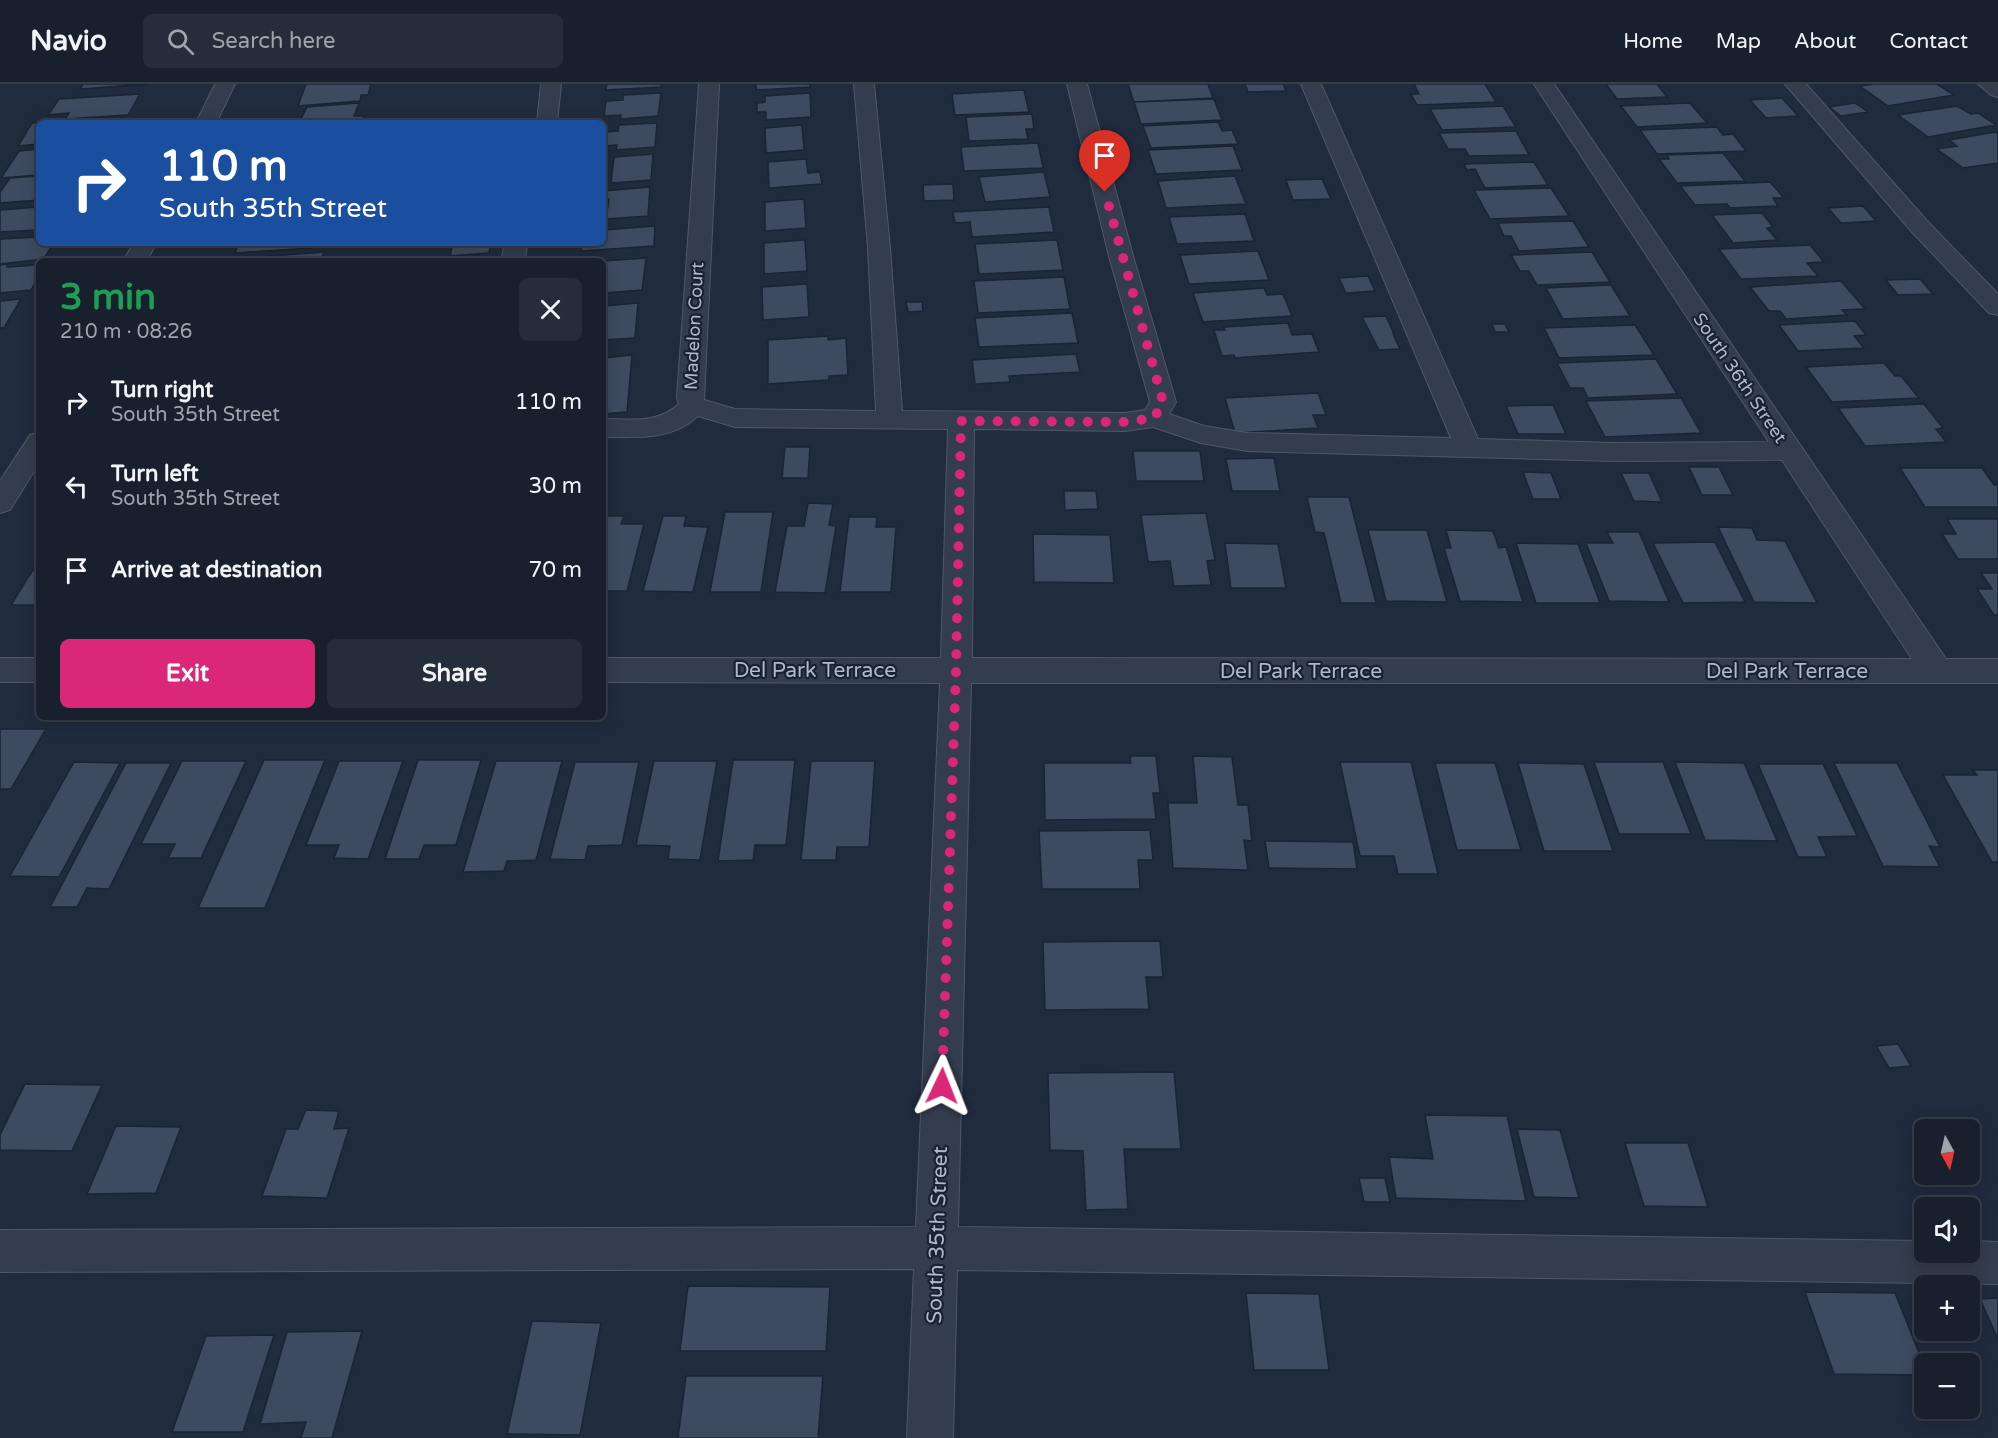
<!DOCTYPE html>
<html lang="en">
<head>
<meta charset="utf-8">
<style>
  :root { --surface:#18202e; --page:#252d3a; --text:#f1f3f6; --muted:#9fa3aa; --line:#363e4a; --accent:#db2777 }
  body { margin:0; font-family:"Varela Round",sans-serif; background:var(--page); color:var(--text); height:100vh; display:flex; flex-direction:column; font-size:22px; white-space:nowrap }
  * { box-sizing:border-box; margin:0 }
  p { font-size:20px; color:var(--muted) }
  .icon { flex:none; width:33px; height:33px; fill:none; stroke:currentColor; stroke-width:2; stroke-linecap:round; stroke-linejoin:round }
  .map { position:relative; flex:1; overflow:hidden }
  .panel { position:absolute; left:36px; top:174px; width:570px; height:462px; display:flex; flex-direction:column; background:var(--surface); border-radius:9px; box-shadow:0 3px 15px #0003,0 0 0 2px var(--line) }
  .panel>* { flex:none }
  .hud { position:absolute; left:36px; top:36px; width:570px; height:126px; border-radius:9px; box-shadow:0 3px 15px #0003,0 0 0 2px var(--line); background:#1a4fa0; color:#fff; overflow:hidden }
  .needle { width:39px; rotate:172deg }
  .tools { position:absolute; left:1914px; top:1035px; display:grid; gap:12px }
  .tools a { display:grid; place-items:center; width:66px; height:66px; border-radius:9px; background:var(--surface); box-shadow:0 3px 15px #0003,0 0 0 2px var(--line); font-size:30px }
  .pin { position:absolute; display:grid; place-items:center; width:51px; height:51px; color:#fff; margin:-62px -26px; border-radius:50% 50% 50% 0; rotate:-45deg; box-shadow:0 0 6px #0007 }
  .pin .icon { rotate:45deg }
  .me { position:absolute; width:66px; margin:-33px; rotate:2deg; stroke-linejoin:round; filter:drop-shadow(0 0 4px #0008) }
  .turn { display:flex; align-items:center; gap:21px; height:126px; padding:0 24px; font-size:27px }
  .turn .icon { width:78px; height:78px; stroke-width:2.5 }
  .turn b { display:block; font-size:42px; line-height:51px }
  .round { display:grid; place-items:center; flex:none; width:63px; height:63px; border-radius:9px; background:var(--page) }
  .head { display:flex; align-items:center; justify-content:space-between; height:102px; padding:0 24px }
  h1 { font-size:36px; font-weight:800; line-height:45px; color:#1e9e55 }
  .button { display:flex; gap:12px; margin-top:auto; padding:12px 24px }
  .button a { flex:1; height:69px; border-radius:9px; background:var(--accent); color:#fff; font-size:24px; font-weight:800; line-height:69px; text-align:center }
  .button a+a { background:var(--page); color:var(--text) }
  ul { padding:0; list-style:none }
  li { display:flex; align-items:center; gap:18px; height:84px; padding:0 24px }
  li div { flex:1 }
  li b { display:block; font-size:22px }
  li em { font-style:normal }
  header { display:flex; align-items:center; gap:36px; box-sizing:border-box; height:84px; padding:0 30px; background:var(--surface); border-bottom:2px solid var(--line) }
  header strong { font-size:28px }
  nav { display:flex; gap:33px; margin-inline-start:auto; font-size:21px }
  .search { width:420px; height:54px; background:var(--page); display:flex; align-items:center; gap:15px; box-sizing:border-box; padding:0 21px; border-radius:9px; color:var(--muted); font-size:22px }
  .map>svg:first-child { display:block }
  .building { fill:#3e4a60; stroke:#1b2434; stroke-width:1.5 }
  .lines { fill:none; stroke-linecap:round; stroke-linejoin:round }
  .minor-casing { stroke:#4f5868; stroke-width:2 }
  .minor { fill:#343d4d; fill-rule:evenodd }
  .route { stroke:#db2777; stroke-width:10; stroke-dasharray:0 18 }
  .labels { text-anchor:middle; stroke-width:4.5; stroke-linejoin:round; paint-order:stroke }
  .far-street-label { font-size:18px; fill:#afb8c9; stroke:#192232 }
  .street-label { font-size:21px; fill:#afb8c9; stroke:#192232 }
</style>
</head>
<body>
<header>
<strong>Navio</strong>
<div class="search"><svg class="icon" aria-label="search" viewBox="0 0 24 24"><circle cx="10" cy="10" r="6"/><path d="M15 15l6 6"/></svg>Search here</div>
<nav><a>Home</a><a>Map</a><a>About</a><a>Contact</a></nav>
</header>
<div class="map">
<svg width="1998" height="1354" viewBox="0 0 1998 1354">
  <rect width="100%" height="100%" fill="#202b3e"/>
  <path class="building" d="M83,0H147L80,5Z
    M306,0H371L368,11H361L360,17L298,22Z
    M607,0H662L661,3L606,6Z
    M756,0H810V3L756,6Z
    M1128,0H1208L1213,14L1134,18Z
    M1245,0H1283L1286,7L1248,8Z
    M1414,0H1485L1496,18L1417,21L1411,10H1419Z
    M1606,0H1657L1667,13L1617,15Z
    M1874,0H1937L1954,11L1888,22L1860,2Z
    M1024,6L1029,28L955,31L952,10Z
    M661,9L658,32L620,35L621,31L604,32L606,17L623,16V11Z
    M810,9L811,33L766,36V28H757V19L765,18V12Z
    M140,10L128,31L65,35L69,29L48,31L59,15Z
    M1782,14L1798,32L1766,34L1750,16Z
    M1214,15L1222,36L1141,40L1134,18Z
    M359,19L354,32H364L362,39H292L294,35H301L307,23Z
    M1690,19L1707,39L1637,43L1621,22Z
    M1855,19L1868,28L1841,32L1829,23Z
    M1503,22L1516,43L1442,46L1430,25Z
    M1957,22L1971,30L1978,29L1996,41L1928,53L1898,31Z
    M1032,30L1034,45H1026L1028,55L969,57L966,33Z
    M90,35L89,39L123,37L122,39H39V60L18,62L32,39Z
    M1218,38L1222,47L1232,46L1238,60L1151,64L1143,42Z
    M657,39L655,63L616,66L617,61L603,62V48L618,47L619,41Z
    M802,41L804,66L766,69L765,44Z
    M1717,43L1723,51L1733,50L1746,67L1657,70L1640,46Z
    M1516,47L1529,71L1469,72L1465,65H1448L1439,49Z
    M1995,48L1998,50V79L1963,84L1937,65L1957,62L1949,56Z
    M1038,59L1043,84L964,87L961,63Z
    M1233,62L1242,86L1156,90L1148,66Z
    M39,65V91L1,94L19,67Z
    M1723,69L1745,97L1677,99L1659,75H1669L1667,71Z
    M653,70L651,96L611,99L614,73Z
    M806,75L808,89L820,88L822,100L769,104L768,78Z
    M1534,78L1548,101L1485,104L1475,85L1467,86L1464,80Z
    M1044,88L1050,113L985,118L979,93Z
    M39,92V116L0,119V108L10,94Z
    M1235,92L1246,120L1166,124L1158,97Z
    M1322,95L1331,115L1293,116L1286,96Z
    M1770,98L1784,114H1773L1778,122L1730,124L1727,120L1695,121L1680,102Z
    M953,100L954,116L924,117L923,101Z
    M650,103L648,132L606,135L609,115L603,116V107Z
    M1551,104L1569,132L1490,135L1474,106Z
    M804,115L806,144L765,147V118Z
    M1863,122L1876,137L1841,139L1828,124Z
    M39,123V146L0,148V126Z
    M1049,123L1054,148L972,153L970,138L955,139L953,128Z
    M1762,129L1773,143L1767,144L1777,156L1733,159L1712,131Z
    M1245,130L1254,157L1177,160L1169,133Z
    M1573,137L1589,163L1519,167L1511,152H1504L1498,139Z
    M655,142L654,162L581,167L582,159H603V146Z
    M39,153V159H53L44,175L0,180V155Z
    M805,156L807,187L764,190V159Z
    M1057,156L1063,186L979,190L975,160Z
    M239,159H313L311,164L235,169Z
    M453,159H491L489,169L450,172Z
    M1810,161L1824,178L1807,179L1818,192L1741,195L1719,165Z
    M1258,167L1269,196L1189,200L1180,171Z
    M324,168L321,177H232L233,175Z
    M1592,168L1610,198L1537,201L1529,187H1520L1511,171Z
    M646,174L642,206L603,209V177Z
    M8,180L7,183L39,181V192L31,206L0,209V181Z
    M1368,192L1375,207L1346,209L1339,194Z
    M1064,193L1070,225L978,229L974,197Z
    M1920,195L1933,210L1898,211L1886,196Z
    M1841,197L1865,225L1842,226L1847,231L1786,235L1780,227H1769L1750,203Z
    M807,200L809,233L763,236L762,203Z
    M1611,201L1630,232L1563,235L1546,204Z
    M1264,204L1267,211L1283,210L1292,232L1203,238L1193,209Z
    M21,215L4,244H0V217Z
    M906,218H922L923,227L908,228Z
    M638,219L635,254L603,256V222Z
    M1072,229L1078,259L979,263L975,234Z
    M1386,232L1394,250H1393L1400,265L1379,266L1362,233Z
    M1855,237L1866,251L1854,252L1864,264L1798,267L1779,241Z
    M1288,239L1292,251L1312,250L1319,268L1235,274L1234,271L1222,272L1214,246H1225L1224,243Z
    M1492,240H1505L1509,248H1495Z
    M1635,241L1654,271L1559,274L1544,244Z
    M828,252V256L846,254L848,291L829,292V296L768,300V256Z
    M1076,270L1080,288L1009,292L1010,298L975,300L972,276Z
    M632,271L627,328L603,330V274Z
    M1656,275L1677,310L1588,314L1583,304H1570L1557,279Z
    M1884,279L1895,292H1901L1919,314L1832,318L1806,283Z
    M1318,309L1326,331H1313L1318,344L1235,349L1225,314Z
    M1681,314L1701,349L1605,353L1586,317Z
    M1924,320L1943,344L1936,345L1946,358L1865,362L1838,324Z
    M1553,321L1566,350H1518L1506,322Z
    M785,363H810L808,394H782Z
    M1133,367H1200L1204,397H1136Z
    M1274,374L1280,407H1232L1226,375Z
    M1689,383H1719L1733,411H1702Z
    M1900,384H1982L1994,401H1998V423H1925Z
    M1523,388L1551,389L1561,415H1533Z
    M1621,389H1649L1662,418L1634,417Z
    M1064,407H1096L1098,425L1065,426Z
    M1307,413H1349L1376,519H1341L1324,449L1315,448Z
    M808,419L833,420L829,441L836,442L825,509L775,508L787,442H804Z
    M725,428H773L761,508H710Z
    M1206,429L1215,476L1207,477L1211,501L1174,502L1170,477L1148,478L1141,431Z
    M603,432H624L621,440H644L627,507H603Z
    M663,432H686L684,442L708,443L693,508L643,507Z
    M849,433H877L876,443H896L891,508H840Z
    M1947,435H1998V475H1958L1942,450H1956Z
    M1718,443L1752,444L1757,456L1785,457L1817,519L1754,518Z
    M1368,446H1427L1447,518L1386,517Z
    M1446,446L1493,447L1499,464L1506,463L1523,518L1460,517L1444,464H1451Z
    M1607,448H1639L1669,518L1609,517L1586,459H1613Z
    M1033,450L1110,451L1114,499L1034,498Z
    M1715,458L1745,518L1683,519L1653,459Z
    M1225,459L1278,460L1286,504H1231Z
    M1516,459L1578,460L1600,519H1536Z
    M39,477V521H11L27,495Z
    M1981,489H1998V531H1994L1977,505H1992Z
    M0,645H46L11,705H0Z
    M1130,672H1156L1160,709H1153L1156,735L1045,736L1044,679H1131Z
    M1193,672L1232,673L1238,721H1248L1252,757L1244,756L1248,786L1173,784L1168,719H1197Z
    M264,676H325L265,824H198Z
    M418,676H481L456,761H424L419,775H385Z
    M733,676H795L786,761H755L753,776L718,777Z
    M182,677H246L201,774H168L175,760H141Z
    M339,677H403L368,775L334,774L339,761H306Z
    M496,677H562L536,776L507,777L504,787L463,788Z
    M654,677H717L700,776L668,775L670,762L636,761Z
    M811,677H875L869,763H837L836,776H801Z
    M74,678L120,679L59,793L10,792Z
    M575,678H639L622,761L588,762L585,776L550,775Z
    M1340,678H1411L1438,790H1398L1394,772H1360Z
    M1594,678H1663L1691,750H1619Z
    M1675,678L1744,679L1777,757L1705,756Z
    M126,679H171L109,805L87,804L77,823H50Z
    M1435,679H1495L1521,766H1457Z
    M1518,679L1584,680L1613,767H1544Z
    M1834,679H1897L1940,763L1929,762L1940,783L1883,782Z
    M1758,680H1823L1857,752L1818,753L1827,773H1798Z
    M1973,686H1998V778H1992L1943,691H1977Z
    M1150,746L1153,776H1138L1140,805H1042L1039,747Z
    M1265,757L1353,758L1357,785L1269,784Z
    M1160,857L1163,893H1146L1149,925L1045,926L1043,858Z
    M1898,960L1911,982L1889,984L1876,962Z
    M1174,988L1181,1065H1124L1128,1125L1086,1126L1083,1067L1050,1066L1048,989Z
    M25,1000L102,1001L72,1067L0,1066V1051Z
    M306,1026L339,1027L334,1045L349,1044L327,1114L262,1112L286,1045H298Z
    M1425,1031L1507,1032L1526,1117L1396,1114L1389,1073L1433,1075Z
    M116,1042L181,1043L156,1109L87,1110Z
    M1517,1045L1560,1046L1579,1114L1534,1113Z
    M1625,1059H1688L1708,1123L1644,1122Z
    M1359,1094H1385L1390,1118H1364Z
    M688,1202L830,1203L826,1267H680Z
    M1805,1208L1895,1209L1924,1281V1291L1834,1290Z
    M1246,1209L1319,1210L1329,1286H1254Z
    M1998,1214V1255L1980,1215Z
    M532,1237L601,1239L580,1351L507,1350Z
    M362,1247L332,1354H301L306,1338L260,1340L287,1248Z
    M274,1251L243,1348H172L206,1252Z
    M686,1292H823L818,1354H678Z"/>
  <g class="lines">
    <g class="minor-casing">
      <path id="minor" d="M215,0H235L216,39H196Z
        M541,0H561L557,39H537Z
        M699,0H719L704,316L735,325L876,327L868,164L854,0H874L890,164L902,327L1125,329L1145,326L1150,318L1109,172L1067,0H1087L1133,172L1176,318L1169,330L1204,342L1247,349L1451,354L1301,0H1321L1478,355L1613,359L1769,358L1534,0H1554L1946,575H1998V599H971L958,1143L1924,1157V1168H1970V1157L1998,1158V1200L957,1186L953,1354H907L914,1185L0,1188V1146L916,1143L940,599L603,598V574H941L948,345L735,343L698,332C671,357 637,353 603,353V335C631,335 657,340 679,320L677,314ZM1153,343L1201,359L1247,367L1613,377L1782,376L1912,575L972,574L974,345L1125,347Z
        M1785,0H1806L1928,138L1998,210V231L1989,229L1912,148Z
        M1978,0H1998V13L1991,11Z
        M134,159H156L147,177H123Z
        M505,159H527L525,177H501Z
        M39,348V379L10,426L0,429V397L30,351Z
        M0,574H39V598H0Z"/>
    </g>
    <use href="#minor" class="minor"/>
  </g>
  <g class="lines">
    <path class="route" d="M942,1002L956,586L961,337L1125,338L1154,334L1163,318L1105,108"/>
  </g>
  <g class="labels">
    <g class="far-street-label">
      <text transform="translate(694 242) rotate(-87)" y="6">Madelon Court</text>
      <text transform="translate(1740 294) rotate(56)" y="6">South 36th Street</text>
    </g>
    <g class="street-label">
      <text x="815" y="593">Del Park Terrace</text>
      <text x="1301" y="594">Del Park Terrace</text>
      <text x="1787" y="594">Del Park Terrace</text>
      <text transform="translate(937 1151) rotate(-88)" y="7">South 35th Street</text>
    </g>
  </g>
</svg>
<div class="tools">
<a><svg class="needle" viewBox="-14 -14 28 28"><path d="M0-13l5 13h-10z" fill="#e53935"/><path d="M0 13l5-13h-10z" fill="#9fa3aa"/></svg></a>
<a><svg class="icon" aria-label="sound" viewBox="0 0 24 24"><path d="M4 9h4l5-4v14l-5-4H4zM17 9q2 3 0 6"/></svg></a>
<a>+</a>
<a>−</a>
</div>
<div class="pin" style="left:1105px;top:108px;background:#d93025"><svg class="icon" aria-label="arrive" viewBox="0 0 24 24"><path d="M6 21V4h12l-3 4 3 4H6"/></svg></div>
<svg class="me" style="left:942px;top:1002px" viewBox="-20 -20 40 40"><path d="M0-17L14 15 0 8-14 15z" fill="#db2777" stroke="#fff" stroke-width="4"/></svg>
<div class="hud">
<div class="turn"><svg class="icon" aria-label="right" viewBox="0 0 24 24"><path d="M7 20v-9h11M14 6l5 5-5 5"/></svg><div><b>110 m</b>South 35th Street</div></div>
</div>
<section class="panel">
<div class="head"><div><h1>3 min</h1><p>210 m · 08:26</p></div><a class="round"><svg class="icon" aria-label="close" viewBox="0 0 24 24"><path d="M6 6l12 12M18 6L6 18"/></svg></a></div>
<ul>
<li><svg class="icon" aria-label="right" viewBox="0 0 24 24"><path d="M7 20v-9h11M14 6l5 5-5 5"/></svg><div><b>Turn right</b><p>South 35th Street</p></div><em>110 m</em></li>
<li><svg class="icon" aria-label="left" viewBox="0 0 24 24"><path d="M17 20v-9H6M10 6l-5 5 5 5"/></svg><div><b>Turn left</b><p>South 35th Street</p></div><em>30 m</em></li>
<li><svg class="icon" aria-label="arrive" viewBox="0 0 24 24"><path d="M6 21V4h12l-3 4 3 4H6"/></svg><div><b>Arrive at destination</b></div><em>70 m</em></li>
</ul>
<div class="button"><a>Exit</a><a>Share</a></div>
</section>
</div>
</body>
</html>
